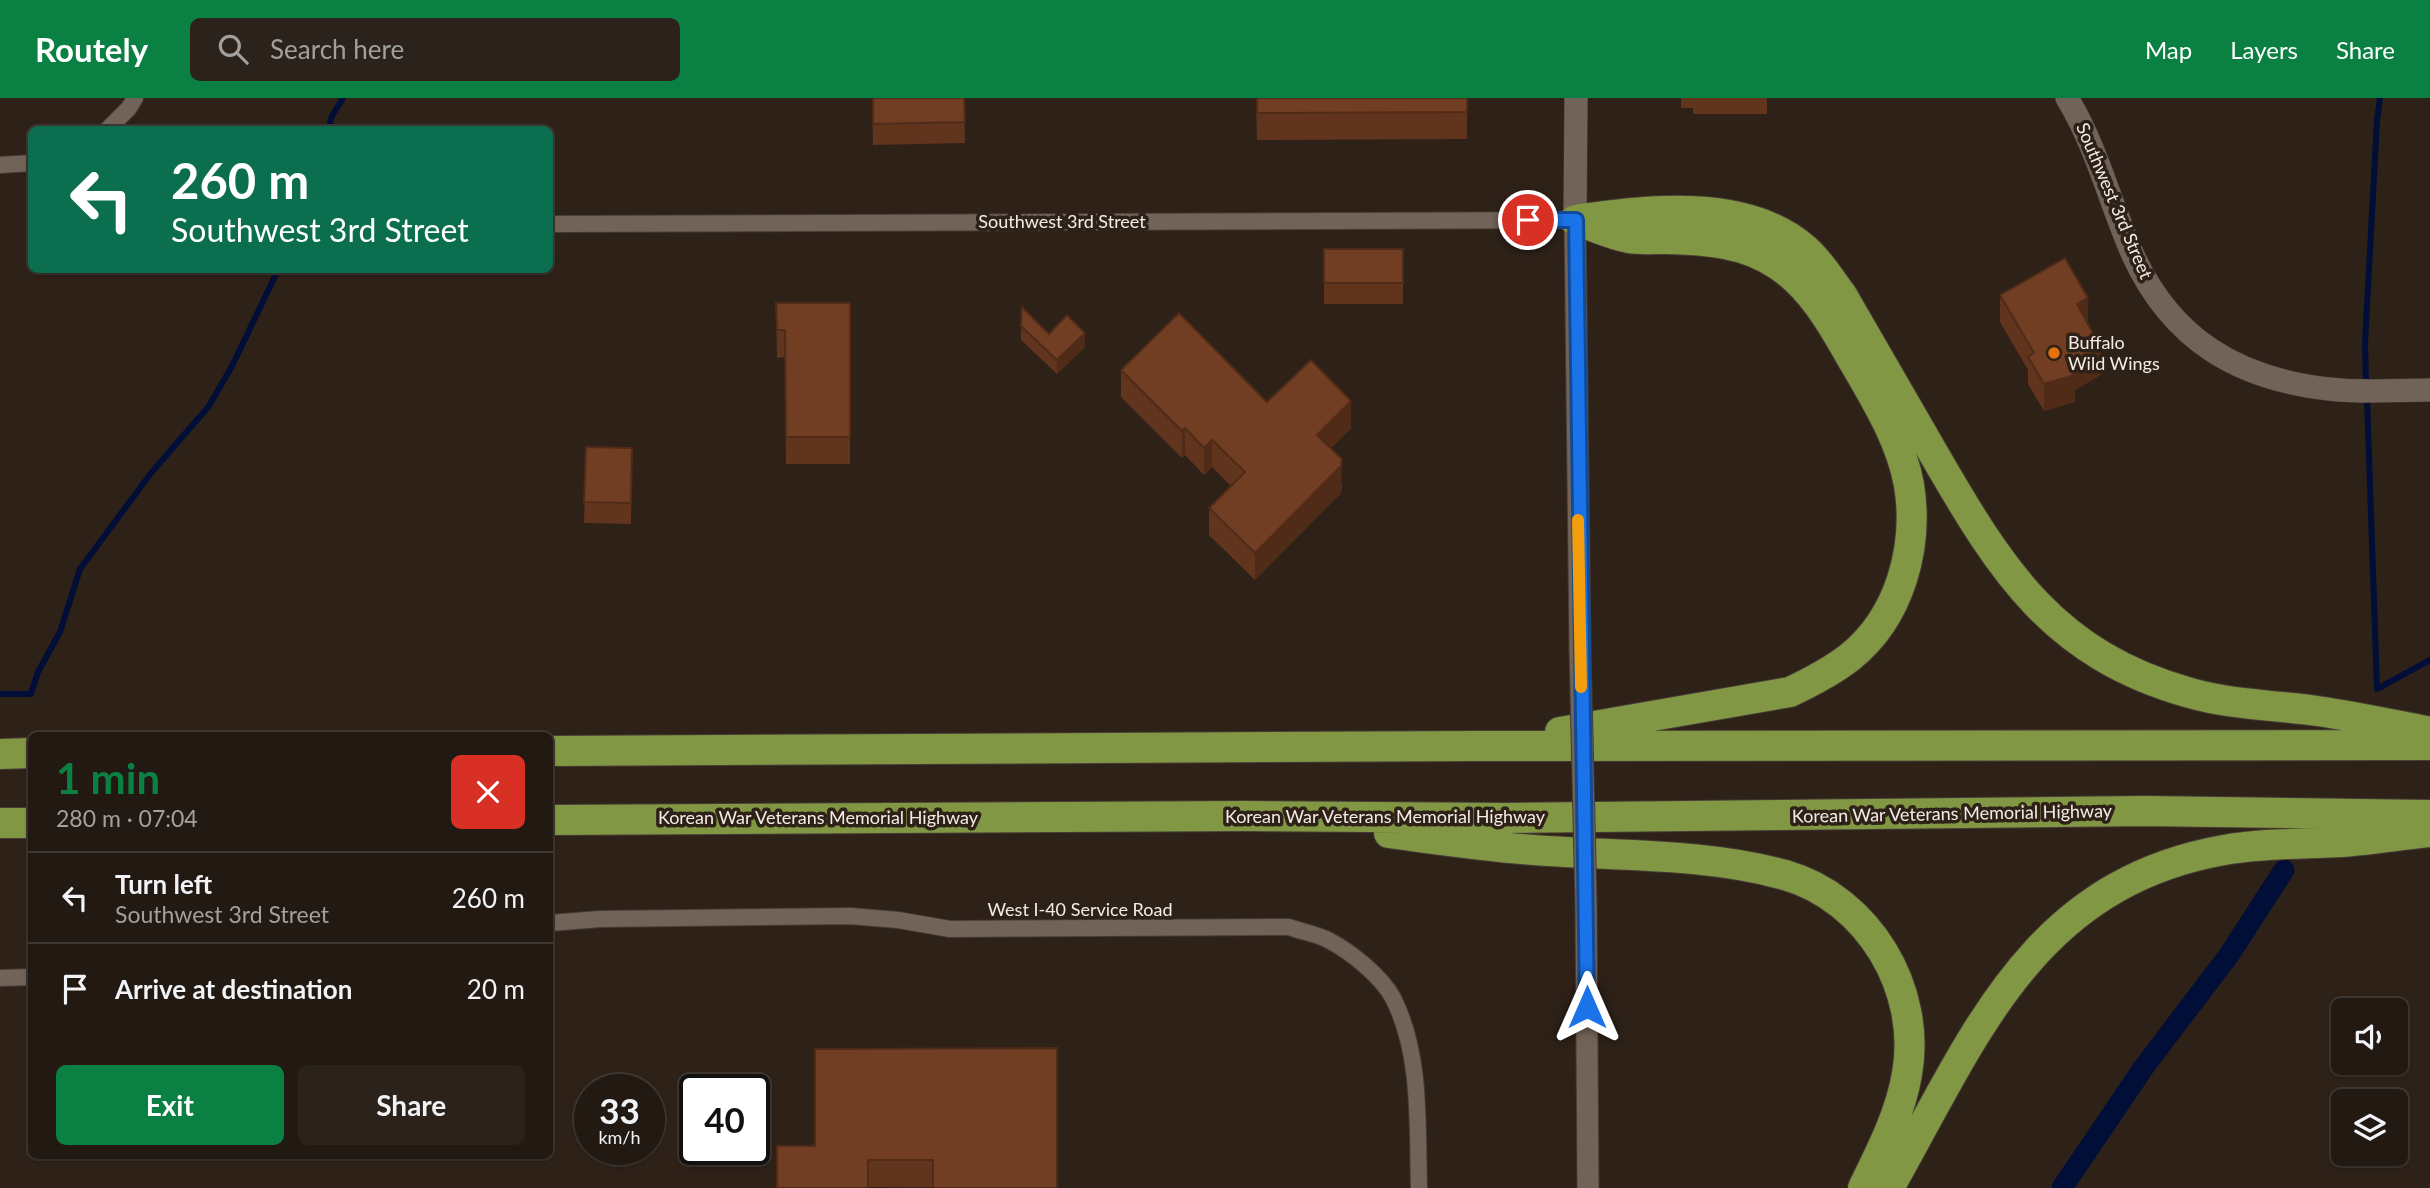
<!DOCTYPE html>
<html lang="en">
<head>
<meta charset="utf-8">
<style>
  :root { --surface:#221912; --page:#2a221b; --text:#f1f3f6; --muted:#a2a09f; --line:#3f3832; --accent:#0b8043 }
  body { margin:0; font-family:Lato,sans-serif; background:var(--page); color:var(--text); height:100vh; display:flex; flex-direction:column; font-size:26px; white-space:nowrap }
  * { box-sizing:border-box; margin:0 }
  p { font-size:23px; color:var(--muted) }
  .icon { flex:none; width:38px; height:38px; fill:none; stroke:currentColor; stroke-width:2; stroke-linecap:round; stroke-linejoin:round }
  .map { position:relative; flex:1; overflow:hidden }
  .details { position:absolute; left:28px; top:634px; width:525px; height:427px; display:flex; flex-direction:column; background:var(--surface); border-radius:10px; box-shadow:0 2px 5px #0004,0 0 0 2px var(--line) }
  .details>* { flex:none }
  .guide { position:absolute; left:28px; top:28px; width:525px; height:147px; border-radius:10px; box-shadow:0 2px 5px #0004,0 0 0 2px var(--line); background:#0b6e4f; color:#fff; overflow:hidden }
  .fabs { position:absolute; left:2331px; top:900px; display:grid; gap:14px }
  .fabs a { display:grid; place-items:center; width:77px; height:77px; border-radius:10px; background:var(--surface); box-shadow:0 2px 5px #0004,0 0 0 2px var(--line); font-size:35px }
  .speed { position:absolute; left:574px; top:976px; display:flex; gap:14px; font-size:35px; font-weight:700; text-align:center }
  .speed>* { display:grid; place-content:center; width:91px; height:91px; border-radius:50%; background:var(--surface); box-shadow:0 2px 5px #0004,0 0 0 2px var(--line); line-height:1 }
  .speed small { font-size:18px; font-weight:400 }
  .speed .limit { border:4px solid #111; border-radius:10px; background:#fff; color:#111 }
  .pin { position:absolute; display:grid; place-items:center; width:60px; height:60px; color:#fff; margin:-30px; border:4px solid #fff; border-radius:50%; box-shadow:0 2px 7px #0007 }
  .me { position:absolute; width:77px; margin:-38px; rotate:0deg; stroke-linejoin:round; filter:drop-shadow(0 0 5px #0008) }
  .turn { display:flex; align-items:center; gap:24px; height:147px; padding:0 28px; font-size:32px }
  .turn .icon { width:91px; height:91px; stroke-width:2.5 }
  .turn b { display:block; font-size:49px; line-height:60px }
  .round { display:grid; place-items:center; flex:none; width:74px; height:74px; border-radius:10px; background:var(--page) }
  .overview { display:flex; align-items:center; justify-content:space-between; height:119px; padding:0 28px }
  h1 { font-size:42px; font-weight:700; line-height:52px; color:var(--accent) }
  .primary-button { display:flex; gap:14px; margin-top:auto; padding:14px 28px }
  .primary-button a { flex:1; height:80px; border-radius:10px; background:var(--accent); color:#fff; font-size:28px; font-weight:700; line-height:80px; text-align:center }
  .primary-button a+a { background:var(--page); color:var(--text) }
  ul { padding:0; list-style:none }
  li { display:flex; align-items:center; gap:21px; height:91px; padding:0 28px; border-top:2px solid var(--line) }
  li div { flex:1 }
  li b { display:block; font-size:26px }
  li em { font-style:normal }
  header { display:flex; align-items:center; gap:42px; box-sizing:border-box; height:98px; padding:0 35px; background:var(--accent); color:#fff }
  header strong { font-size:33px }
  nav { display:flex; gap:38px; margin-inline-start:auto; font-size:24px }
  .search { width:490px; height:63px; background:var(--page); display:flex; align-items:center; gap:18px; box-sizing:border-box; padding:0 24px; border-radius:10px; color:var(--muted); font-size:26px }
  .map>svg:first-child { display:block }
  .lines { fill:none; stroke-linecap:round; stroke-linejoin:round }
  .stream { stroke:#010e37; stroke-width:6 }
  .canal { stroke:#010e37; stroke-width:21 }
  .minor-casing { stroke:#463c35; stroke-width:18 }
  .tertiary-casing { stroke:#463c35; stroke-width:23 }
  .secondary-casing { stroke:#463c35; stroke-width:24 }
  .motorway-casing { stroke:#463c35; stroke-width:32 }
  .minor { stroke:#726358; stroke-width:16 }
  .tertiary { stroke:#726358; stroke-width:21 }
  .secondary { stroke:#726358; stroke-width:23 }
  .motorway { stroke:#819744; stroke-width:30 }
  .tertiary-bridge-casing { stroke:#463c35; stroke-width:23; stroke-linecap:butt }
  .tertiary-bridge { stroke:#726358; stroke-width:21 }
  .wall { fill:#61341e }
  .shaded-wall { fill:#4f2b18 }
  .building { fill:#713d23; stroke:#4f2b18; stroke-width:2 }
  .route-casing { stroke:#114b97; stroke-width:18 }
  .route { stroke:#1a73e8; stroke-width:12 }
  .slow { stroke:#f59e0b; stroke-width:12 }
  .food-dot { fill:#e8710a; stroke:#2e2118; stroke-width:2.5 }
  .labels { text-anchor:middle; stroke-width:7; stroke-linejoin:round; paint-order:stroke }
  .street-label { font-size:18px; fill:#f5ece6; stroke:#2e2118 }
  .poi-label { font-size:18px; fill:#f5ece6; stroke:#2e2118; text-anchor:start }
</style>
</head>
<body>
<header>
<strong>Routely</strong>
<div class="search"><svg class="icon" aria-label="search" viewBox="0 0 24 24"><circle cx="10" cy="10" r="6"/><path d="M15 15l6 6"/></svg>Search here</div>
<nav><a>Map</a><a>Layers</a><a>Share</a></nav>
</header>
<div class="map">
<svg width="2430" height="1090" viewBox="0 0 2430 1090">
  <rect width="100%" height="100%" fill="#2e2118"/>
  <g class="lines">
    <path class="stream" d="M328,32L332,18L343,0
      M2366,288L2365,245L2377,22L2380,0
      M2367,299L2377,591L2430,562
      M0,596H31L38,574L60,534L80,471L151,375L209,308L232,268L278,172"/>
    <path class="canal" d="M2062,1090L2144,969L2229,857L2284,772"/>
    <g class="minor-casing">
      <path id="minor" d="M107,32L129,10L135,0
        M0,67L32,65
        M550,126L1575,122
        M550,825L600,821L850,818L898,822L950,831L1289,829C1302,834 1318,836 1330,843C1351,854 1382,879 1393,900C1422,957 1417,1028 1419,1090
        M0,880L32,879"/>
    </g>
    <g class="tertiary-casing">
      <path id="tertiary" d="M1575,122L1580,552
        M1586,806L1588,1090"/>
    </g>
    <g class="secondary-casing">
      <path id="secondary" d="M2067,0C2097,49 2110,105 2133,157C2172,242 2238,281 2329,291C2362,295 2397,292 2430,292
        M1575,122L1576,0"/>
    </g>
    <g class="motorway-casing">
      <path id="motorway" d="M1575,122C1646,112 1746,99 1805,151C1820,164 1830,181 1842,197C1873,250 1904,304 1935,358C2002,474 2054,557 2190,595C2232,607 2275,607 2317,613C2353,618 2390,626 2426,633
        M1560,634L1790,594C1811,584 1831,574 1850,559C1900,519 1919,449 1909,387C1901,343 1877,304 1855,266C1834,230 1814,191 1778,167C1744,144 1705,142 1666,141C1654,141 1640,142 1629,140C1613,137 1598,130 1583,125
        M550,653L1474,648L2430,647
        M0,656L32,655
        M550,722L1246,718L1506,720L2145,713L2430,717
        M0,725H32
        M1389,735C1442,742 1495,750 1548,753C1625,758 1710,756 1785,777C1869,801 1922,892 1907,976C1900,1017 1881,1053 1863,1090
        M1889,1090C1975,938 2032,786 2224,752C2263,745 2302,746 2341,744C2370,742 2400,737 2430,734"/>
    </g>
    <use href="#minor" class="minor"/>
    <use href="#tertiary" class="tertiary"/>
    <use href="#secondary" class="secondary"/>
    <use href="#motorway" class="motorway"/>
    <g class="tertiary-bridge-casing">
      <path id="tertiary-bridge" d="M1580,552L1586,806"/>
    </g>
    <use href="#tertiary-bridge" class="tertiary-bridge"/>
  </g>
  <path class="wall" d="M872,0H964L965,45L873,47Z
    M1256,0H1467V41L1257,42Z
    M1681,0H1767V16H1693V10H1681Z
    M1324,151H1403V206H1324Z
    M2000,197L2088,227L2101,277L2075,292V304L2044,313L2028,286V272L2000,224Z
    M776,205H850V366H786L785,259L777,260Z
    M1021,228L1049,236L1085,249L1057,276L1021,242Z
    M1121,272L1267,304L1351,330L1331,350L1342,388L1341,395L1255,482L1209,437V410L1231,388L1212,369L1204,377L1185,357L1182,360L1121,299Z
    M586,349L632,350L631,426L584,425Z
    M815,951L1057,1090L868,1089Z"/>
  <path class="shaded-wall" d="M2088,200V227L2077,206Z
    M1085,235V249L1057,276V262Z
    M2101,250V277L2075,292V304L2044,313V286L2074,266Z
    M1351,303V330L1317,364V337Z
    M1185,330V357L1182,360V333Z
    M1212,342V369L1204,377V350Z
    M1342,361L1341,395L1255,482V455Z"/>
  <path class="building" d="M873,0H964L965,24L873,26Z
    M1257,0H1467V14L1257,15Z
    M1324,151H1403V185H1324Z
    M2065,160L2088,200L2077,206L2101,250L2074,266L2075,277L2044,286L2028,259L2034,255L2000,197Z
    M776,205H850V339H786L785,232H777Z
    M1022,209L1049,236L1067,217L1085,235L1057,262L1021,228Z
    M1179,215L1267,304L1311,262L1351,303L1317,337L1342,361L1341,368L1255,455L1209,410L1245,374L1212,342L1204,350L1185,330L1182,333L1121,272Z
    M586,349L632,350L631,405L584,404Z
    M1057,950V1090H933V1062H868V1090H777V1048H815V951Z"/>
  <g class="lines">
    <g class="route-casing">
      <path id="route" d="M1528,122H1576L1587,909"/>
    </g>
    <use href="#route" class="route"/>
    <path class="slow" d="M1578,422L1581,589"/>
  </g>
  <circle class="food-dot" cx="2054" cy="255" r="7"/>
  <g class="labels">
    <g class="street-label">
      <text transform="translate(2114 103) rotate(67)" y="6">Southwest 3rd Street</text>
      <text x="1062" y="130">Southwest 3rd Street</text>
      <text transform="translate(1952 716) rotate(-1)" y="6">Korean War Veterans Memorial Highway</text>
      <text x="1385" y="725">Korean War Veterans Memorial Highway</text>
      <text x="818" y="726">Korean War Veterans Memorial Highway</text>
      <text x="1080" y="818">West I-40 Service Road</text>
    </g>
    <g class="poi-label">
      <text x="2068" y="251">Buffalo<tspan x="2068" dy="21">Wild Wings</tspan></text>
    </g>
  </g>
</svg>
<div class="fabs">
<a><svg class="icon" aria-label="sound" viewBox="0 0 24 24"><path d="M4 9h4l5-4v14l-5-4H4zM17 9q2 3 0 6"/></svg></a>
<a><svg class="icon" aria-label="layers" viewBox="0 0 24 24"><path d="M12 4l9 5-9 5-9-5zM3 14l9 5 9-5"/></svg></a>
</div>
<div class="speed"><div>33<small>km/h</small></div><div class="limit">40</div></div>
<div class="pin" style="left:1528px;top:122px;background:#d93025"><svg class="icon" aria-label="arrive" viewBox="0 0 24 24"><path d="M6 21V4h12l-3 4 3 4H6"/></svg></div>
<svg class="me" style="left:1587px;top:909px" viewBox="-20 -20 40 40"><path d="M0-17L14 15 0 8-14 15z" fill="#1a73e8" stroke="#fff" stroke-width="4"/></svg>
<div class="guide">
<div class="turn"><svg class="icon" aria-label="left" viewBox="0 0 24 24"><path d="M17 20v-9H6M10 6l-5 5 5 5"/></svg><div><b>260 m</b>Southwest 3rd Street</div></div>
</div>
<section class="details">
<div class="overview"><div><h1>1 min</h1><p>280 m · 07:04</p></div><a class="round" style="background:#d93025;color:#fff"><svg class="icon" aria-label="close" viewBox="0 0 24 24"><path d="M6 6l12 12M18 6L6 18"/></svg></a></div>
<ul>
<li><svg class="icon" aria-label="left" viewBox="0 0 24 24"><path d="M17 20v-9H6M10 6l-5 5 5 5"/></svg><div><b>Turn left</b><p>Southwest 3rd Street</p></div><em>260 m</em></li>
<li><svg class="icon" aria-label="arrive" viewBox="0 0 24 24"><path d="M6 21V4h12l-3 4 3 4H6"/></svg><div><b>Arrive at destination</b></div><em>20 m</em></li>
</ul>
<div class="primary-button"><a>Exit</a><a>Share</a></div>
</section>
</div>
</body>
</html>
